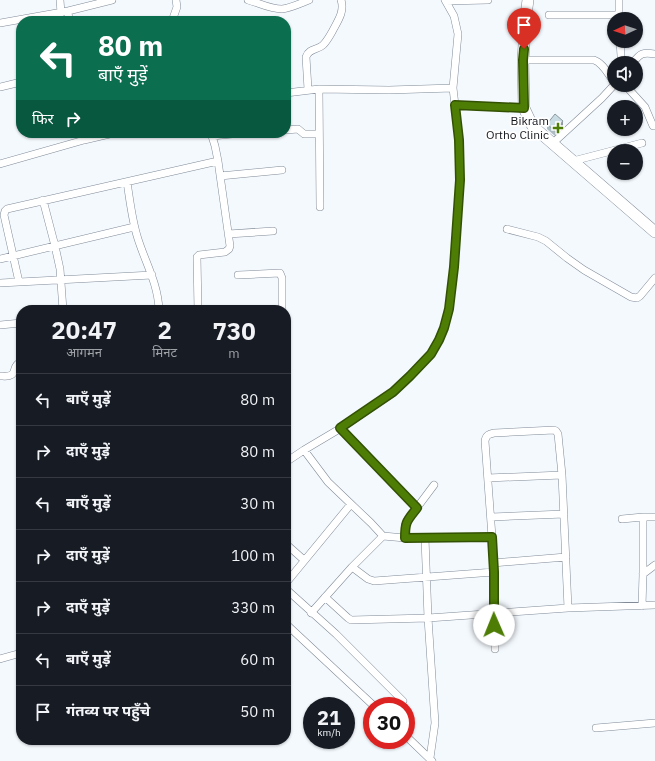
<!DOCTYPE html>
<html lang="hi">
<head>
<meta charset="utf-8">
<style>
  :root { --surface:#171b24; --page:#242831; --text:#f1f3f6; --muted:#9ea1a6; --line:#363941 }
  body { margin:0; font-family:"IBM Plex Sans","Noto Sans Devanagari",sans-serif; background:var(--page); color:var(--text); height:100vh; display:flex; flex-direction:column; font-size:15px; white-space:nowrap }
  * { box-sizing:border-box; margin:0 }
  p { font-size:13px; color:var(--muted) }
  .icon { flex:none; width:22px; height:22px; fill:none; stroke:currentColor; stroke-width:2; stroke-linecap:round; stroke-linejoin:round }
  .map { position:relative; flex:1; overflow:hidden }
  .drawer { position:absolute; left:16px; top:305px; width:275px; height:440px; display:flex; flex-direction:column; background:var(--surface); border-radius:16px; box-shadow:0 1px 3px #0004 }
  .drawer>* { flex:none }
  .top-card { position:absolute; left:16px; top:16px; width:275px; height:122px; border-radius:16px; box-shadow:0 1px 3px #0004; background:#0b6e4f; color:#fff; overflow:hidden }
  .needle { width:26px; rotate:267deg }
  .buttons { position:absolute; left:607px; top:12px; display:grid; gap:8px }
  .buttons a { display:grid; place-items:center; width:36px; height:36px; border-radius:50%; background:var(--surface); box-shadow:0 1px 3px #0004; font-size:20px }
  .speed { position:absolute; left:303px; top:697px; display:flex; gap:8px; font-size:20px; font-weight:700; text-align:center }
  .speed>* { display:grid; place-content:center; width:52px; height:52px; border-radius:50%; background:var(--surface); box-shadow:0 1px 3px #0004; line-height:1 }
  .speed small { font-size:10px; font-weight:400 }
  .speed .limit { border:6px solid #d22; background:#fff; color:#111 }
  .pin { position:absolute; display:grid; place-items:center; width:34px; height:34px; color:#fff; margin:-41px -17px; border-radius:50% 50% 50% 0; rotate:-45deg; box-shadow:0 0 4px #0007 }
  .pin .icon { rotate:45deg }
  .me { position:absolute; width:44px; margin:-22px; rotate:359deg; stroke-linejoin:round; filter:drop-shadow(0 0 3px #0008) }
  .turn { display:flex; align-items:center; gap:14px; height:84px; padding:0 16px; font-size:18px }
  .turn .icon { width:52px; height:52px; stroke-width:2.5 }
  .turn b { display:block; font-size:28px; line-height:34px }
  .then { display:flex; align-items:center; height:38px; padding:0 16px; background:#0003; gap:8px; font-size:15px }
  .eta { display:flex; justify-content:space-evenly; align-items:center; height:68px; text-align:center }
  .eta b { font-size:24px; font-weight:700; line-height:28px }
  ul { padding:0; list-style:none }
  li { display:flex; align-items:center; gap:12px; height:52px; padding:0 16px; border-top:1px solid var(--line) }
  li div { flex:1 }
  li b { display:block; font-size:15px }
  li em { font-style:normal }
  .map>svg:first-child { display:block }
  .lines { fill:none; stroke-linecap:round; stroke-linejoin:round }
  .minor-casing { stroke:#818b97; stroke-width:8 }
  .primary-casing { stroke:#818b97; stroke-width:12 }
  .minor { stroke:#fff; stroke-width:7 }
  .primary { stroke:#fff; stroke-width:11 }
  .wall { fill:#adbcc3 }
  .shaded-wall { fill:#8d999f }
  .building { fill:#c9dbe3; stroke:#8d999f }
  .route-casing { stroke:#335103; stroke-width:10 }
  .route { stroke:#4e7d05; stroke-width:7 }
  .poi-dot { fill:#4e7d05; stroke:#fff; stroke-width:1.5 }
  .labels { text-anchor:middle; stroke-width:3.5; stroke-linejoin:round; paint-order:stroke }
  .poi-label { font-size:12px; fill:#14171c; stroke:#fff; text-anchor:end }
</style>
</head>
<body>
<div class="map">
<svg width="655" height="761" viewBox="0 0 655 761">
  <rect width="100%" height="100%" fill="#f4f9fe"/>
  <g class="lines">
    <g class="minor-casing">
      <path id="minor" d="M60,0L61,13
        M248,0C259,3 270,9 282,9C291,8 301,3 309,0
        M619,0V18
        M446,1L488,0
        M68,11L69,21
        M549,15H619
        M172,21L177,7L176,0
        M0,23L68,11L112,0
        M620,41L621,56L622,63
        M523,60H594C603,63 608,74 614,82
        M633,63C640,53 643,52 655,54
        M625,85L645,107L653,126H655
        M0,87L21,82
        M308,89L306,57C309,48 318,50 323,45C327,41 329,37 332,32C337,22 345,12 341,0
        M319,89L320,207
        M286,93L319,89L389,90L453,88
        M455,105L524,108
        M286,130L298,129L304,134H319
        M212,136L242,133
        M553,143L602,98L614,85
        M573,161L642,143
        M0,164L84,140L114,133
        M220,176L282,170
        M127,182C130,201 132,221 138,239C146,264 158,284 159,310
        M43,200L55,246L60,269L63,310
        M507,229L538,237L546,241L567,258L584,270L631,297L637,298L640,296L655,278
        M228,234L273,231
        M0,259L134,227
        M238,275L280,273L282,278V310
        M19,282L4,215L5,211L7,209L218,161
        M0,283L152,275
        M198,310L197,257L199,255L225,252L229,249L230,246L218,161L215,146L211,133
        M0,325L21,323
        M0,376C3,376 8,377 11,375C17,372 12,365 21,362
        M341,428L417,508
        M286,444L287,461
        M304,450L328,482L351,504
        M286,462L304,450L341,428L393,393L410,376L431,354L439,340L444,328L449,309L454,267L460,180L459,140L453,88L458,34L454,16L445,0
        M488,478L562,475
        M491,517L564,514
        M622,519L643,517
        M492,537L485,441C486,435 489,434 494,433L554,430L556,431L558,434L562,475L568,608
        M405,538V526L407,521L434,485
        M425,538L428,618L568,608L655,605
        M286,544L304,560
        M493,563L566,557
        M352,567L368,579L374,581L494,572
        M643,574L655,565
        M286,583L351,504L371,523L383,536L405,538L492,537L494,572L495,649
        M286,589L336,634L403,701
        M325,597L348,618L351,620L428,618L435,723L430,758
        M642,606L643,574V517H655
        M311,613L352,567L383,536
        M286,624L374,706
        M0,659L21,653
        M596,728L655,723
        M406,736L432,761"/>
    </g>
    <g class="primary-casing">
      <path id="primary" d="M528,0L526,15L523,60L524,108L532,125L537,130L655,232"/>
    </g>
    <use href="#minor" class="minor"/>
    <use href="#primary" class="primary"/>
  </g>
  <path class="wall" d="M547,124L563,127L555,136L547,129Z"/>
  <path class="shaded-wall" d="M563,121V127L555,136V131Z"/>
  <path class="building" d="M555,114L563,121L555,131L547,124Z"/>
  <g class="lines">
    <g class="route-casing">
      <path id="route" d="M494,625V572L492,537L405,538C405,521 407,521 417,508L340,428L393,392L410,376L431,354L439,340L444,328L449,309L454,267L460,180L459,140L455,105L524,108L523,60L524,49"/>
    </g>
    <use href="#route" class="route"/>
  </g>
  <path class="poi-dot" d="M556 122h4v4h4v4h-4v4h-4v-4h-4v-4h4z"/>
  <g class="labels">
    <g class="poi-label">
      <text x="549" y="125">Bikram<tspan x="549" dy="14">Ortho Clinic</tspan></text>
    </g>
  </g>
</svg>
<div class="buttons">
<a><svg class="needle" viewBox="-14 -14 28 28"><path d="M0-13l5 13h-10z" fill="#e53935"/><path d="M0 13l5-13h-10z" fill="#9ea1a6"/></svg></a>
<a><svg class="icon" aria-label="sound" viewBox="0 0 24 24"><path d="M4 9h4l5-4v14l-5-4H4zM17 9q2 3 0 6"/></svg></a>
<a>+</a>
<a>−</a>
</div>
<div class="speed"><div>21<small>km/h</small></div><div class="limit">30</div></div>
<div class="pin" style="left:524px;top:49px;background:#d93025"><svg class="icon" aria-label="arrive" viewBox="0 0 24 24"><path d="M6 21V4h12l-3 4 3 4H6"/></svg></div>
<svg class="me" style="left:494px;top:625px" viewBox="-20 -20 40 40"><circle r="19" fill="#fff"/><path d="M0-13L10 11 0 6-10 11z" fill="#4e7d05"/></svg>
<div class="top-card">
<div class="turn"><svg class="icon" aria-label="left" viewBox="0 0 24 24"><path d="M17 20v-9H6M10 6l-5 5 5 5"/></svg><div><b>80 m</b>बाएँ मुड़ें</div></div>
<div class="then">फिर<svg class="icon" aria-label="right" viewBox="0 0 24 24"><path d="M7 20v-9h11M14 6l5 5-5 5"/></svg></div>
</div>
<section class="drawer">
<div class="eta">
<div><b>20:47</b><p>आगमन</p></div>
<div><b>2</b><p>मिनट</p></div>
<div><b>730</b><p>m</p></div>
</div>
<ul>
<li><svg class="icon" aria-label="left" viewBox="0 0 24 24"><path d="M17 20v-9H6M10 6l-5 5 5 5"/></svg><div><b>बाएँ मुड़ें</b></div><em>80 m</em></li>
<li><svg class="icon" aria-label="right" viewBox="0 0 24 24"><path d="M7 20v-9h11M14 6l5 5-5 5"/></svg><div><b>दाएँ मुड़ें</b></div><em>80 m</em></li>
<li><svg class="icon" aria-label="left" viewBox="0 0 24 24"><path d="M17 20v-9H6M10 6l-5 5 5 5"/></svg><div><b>बाएँ मुड़ें</b></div><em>30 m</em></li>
<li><svg class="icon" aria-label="right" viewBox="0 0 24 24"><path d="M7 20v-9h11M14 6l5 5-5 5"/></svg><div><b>दाएँ मुड़ें</b></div><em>100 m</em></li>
<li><svg class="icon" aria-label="right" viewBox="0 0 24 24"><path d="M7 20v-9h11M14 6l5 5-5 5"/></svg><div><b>दाएँ मुड़ें</b></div><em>330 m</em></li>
<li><svg class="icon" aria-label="left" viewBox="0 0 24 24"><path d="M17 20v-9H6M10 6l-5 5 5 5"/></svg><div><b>बाएँ मुड़ें</b></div><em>60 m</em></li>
<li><svg class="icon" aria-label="arrive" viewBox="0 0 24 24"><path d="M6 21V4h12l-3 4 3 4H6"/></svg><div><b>गंतव्य पर पहुँचे</b></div><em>50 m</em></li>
</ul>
</section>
</div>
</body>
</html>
